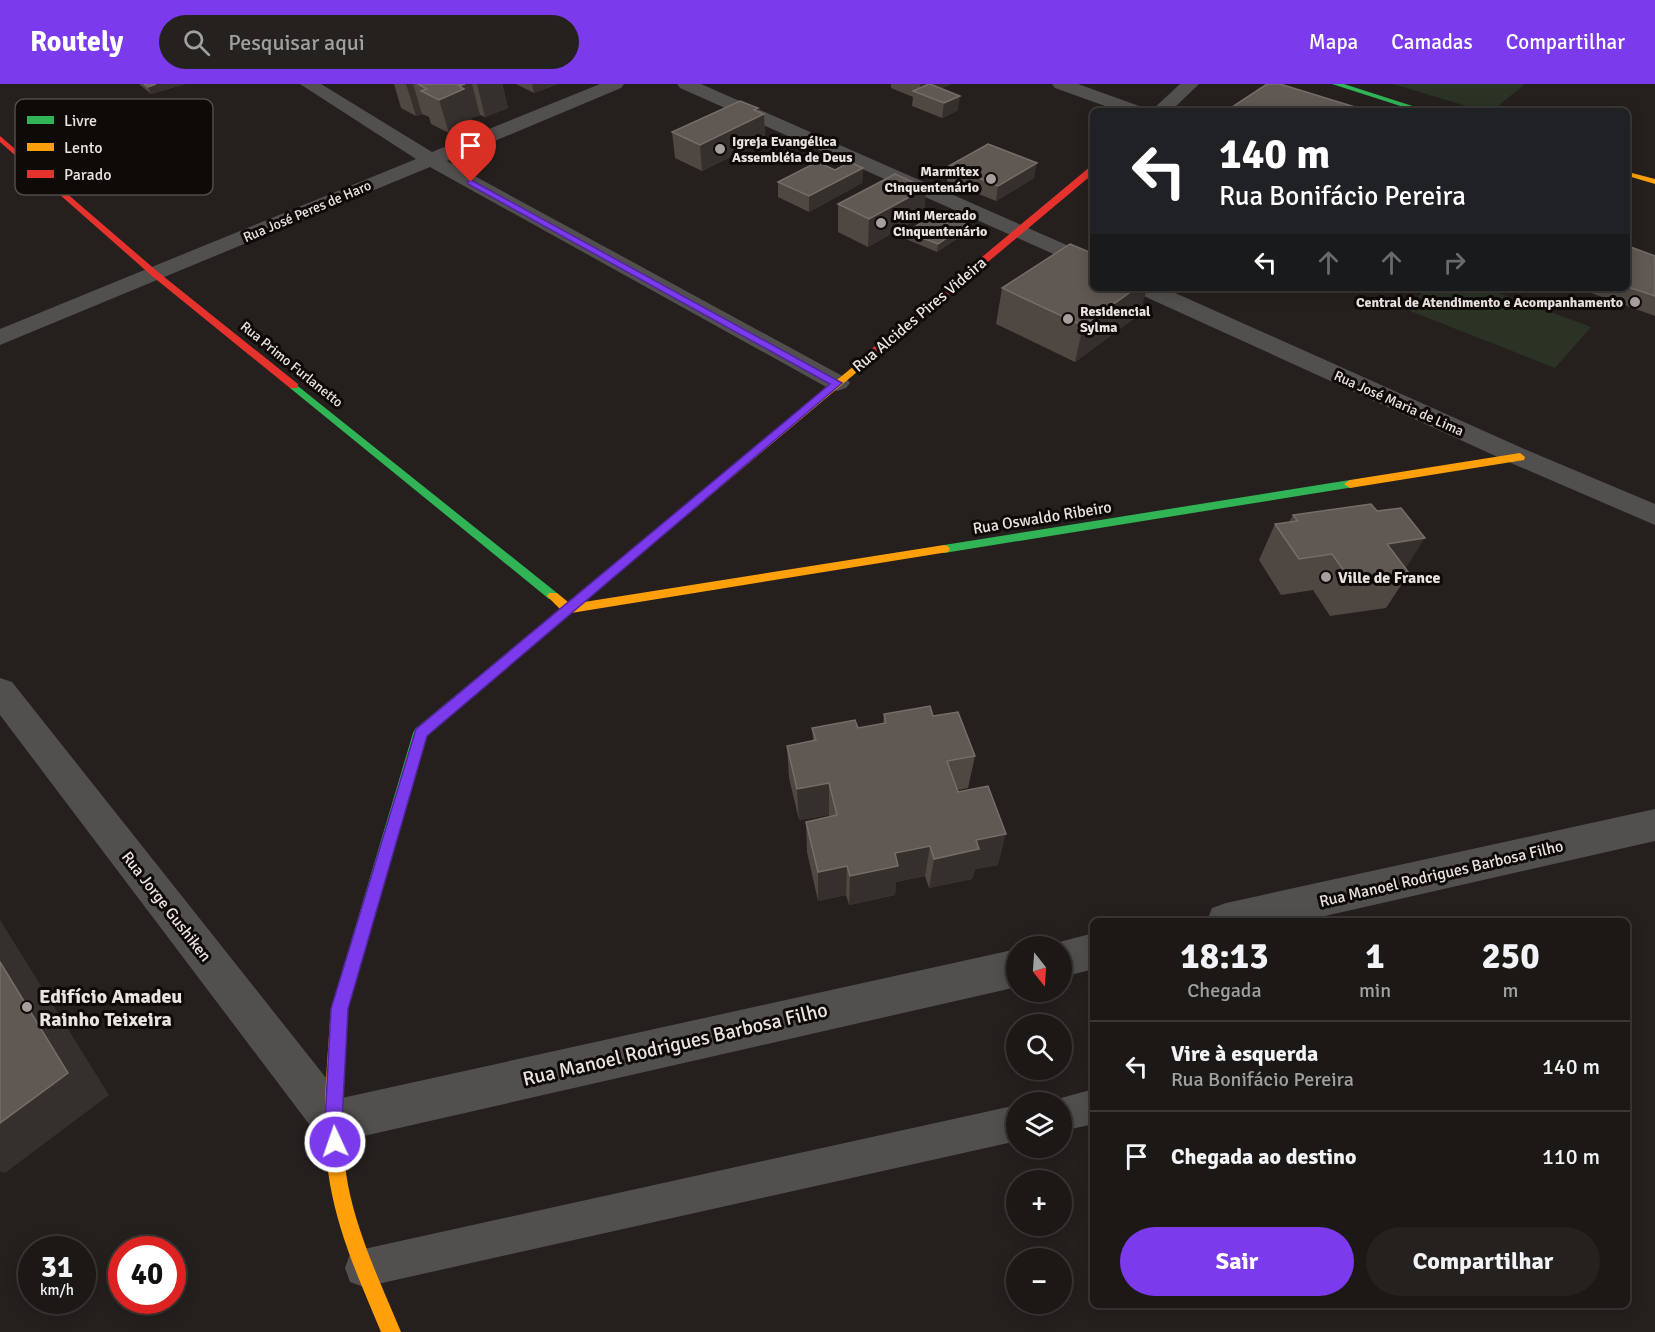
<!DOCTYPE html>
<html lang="pt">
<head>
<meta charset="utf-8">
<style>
  :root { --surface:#1c1816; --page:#25211f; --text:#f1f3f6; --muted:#a0a0a1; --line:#3a3735; --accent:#7c3aed }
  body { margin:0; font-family:Signika,sans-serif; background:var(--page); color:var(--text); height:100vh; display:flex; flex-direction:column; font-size:22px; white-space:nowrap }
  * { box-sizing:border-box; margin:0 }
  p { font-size:20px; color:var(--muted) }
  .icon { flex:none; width:33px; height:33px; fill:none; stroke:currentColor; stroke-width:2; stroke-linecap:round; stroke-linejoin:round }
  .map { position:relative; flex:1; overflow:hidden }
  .details { position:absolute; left:1090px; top:834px; width:540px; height:390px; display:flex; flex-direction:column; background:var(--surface); border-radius:9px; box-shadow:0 3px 15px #0003,0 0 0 2px var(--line) }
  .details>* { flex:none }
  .hud { position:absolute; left:1090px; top:24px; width:540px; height:183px; border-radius:9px; box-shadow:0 3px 15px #0003,0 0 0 2px var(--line); background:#202124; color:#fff; overflow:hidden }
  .needle { width:39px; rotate:163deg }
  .controls { position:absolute; left:1006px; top:852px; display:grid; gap:12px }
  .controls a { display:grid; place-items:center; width:66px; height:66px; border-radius:50%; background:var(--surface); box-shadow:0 3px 15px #0003,0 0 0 2px var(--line); font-size:30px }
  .speed { position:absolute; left:18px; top:1152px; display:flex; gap:12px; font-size:30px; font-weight:700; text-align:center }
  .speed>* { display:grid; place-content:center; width:78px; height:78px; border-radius:50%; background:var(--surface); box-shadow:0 3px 15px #0003,0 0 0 2px var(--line); line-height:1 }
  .speed small { font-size:15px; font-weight:400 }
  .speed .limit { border:9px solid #d22; background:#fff; color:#111 }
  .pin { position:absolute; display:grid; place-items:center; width:51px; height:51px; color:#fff; margin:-62px -26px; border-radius:50% 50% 50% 0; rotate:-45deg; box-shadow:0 0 6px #0007 }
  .pin .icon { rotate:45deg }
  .me { position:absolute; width:66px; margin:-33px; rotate:357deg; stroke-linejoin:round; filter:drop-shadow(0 0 4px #0008) }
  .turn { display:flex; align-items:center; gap:21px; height:126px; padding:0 30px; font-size:27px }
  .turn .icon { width:78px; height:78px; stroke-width:2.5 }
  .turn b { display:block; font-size:42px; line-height:51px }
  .lanes { display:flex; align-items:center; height:57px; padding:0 30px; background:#0003; justify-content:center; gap:30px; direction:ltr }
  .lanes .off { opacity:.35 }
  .eta { display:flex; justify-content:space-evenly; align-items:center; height:102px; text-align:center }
  .eta b { font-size:36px; font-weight:800; line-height:42px }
  .primary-button { display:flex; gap:12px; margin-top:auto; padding:12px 30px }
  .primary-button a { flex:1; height:69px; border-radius:36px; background:var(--accent); color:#fff; font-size:24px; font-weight:800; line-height:69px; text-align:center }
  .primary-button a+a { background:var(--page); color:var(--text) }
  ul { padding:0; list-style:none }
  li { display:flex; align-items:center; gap:18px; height:90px; padding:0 30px; border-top:2px solid var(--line) }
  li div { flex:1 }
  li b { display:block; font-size:22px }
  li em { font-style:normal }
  header { display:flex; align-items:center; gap:36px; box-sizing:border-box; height:84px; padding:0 30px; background:var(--accent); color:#fff }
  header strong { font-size:28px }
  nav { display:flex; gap:33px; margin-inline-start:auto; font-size:21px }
  .search { width:420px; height:54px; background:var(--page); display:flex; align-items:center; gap:15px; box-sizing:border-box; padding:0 21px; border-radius:33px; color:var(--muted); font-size:22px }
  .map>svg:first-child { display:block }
  .green { fill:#2a3324 }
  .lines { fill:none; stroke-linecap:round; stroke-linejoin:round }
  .lane { fill:#52504e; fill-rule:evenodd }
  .street { fill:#52504e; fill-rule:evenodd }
  .fast { fill:#30b455; fill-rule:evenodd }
  .slow { fill:#ff9f0a; fill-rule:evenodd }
  .jam { fill:#e5322d; fill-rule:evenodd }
  .wall { fill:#4e4742 }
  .shaded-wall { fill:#36302c }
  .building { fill:#5f5853; stroke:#746e69; stroke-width:1.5 }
  .route { fill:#7c3aed; stroke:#51269a; stroke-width:1.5 }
  .poi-dot { fill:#a59f9d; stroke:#0e0a08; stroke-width:2 }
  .labels { text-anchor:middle; stroke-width:6; stroke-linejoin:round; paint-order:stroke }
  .far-poi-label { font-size:14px; font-weight:bold; fill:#eae4e1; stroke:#0e0a08; text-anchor:start }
  .far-street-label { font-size:14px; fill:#eae4e1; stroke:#0e0a08 }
  .street-label { font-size:16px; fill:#eae4e1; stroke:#0e0a08 }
  .poi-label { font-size:16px; font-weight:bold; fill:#eae4e1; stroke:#0e0a08; text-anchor:start }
  .near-poi-label { font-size:20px; font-weight:bold; fill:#eae4e1; stroke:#0e0a08; text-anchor:start }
  .near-street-label { font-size:20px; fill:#eae4e1; stroke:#0e0a08 }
  .key { fill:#0e0a08; stroke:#504b49; stroke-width:1.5 }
  .key-label { font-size:16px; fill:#eae4e1 }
</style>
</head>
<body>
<header>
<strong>Routely</strong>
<div class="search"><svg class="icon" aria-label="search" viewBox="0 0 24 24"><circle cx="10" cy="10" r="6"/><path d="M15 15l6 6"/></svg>Pesquisar aqui</div>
<nav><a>Mapa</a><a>Camadas</a><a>Compartilhar</a></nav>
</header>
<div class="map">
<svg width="1655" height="1248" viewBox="0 0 1655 1248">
  <rect width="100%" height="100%" fill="#25201e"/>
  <path class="green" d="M1393,0H1525L1492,27H1483Z
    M1427,204H1485L1591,243L1555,284L1405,225Z"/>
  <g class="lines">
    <path class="lane" d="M1094,1005V1040L1062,1047V1018H1049L1050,1017Z
      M1017,1021V1057L364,1203L350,1198L345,1184L350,1170L364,1165Z"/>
    <path class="street" d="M300,0H321L432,68L600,0H624L621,4L447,77L846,294L850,299L846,304L837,307L828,304L430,83L0,261V245L416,75Z
      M677,0H701L1094,173V188L680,4Z
      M1052,0H1078L1142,23L1145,27H1119L1055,4Z
      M1180,0H1199L1171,27H1151Z
      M1134,204H1164L1529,367L1655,420V441L1511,379L1137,209Z
      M0,594L12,598L342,1014L1017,865V903L333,1059L318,1052L0,631Z
      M1655,725V757L1303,837H1207L1212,824L1226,819Z
      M1094,849V885L1062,893V862L1048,861Z"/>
    <path class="fast" d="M1332,0H1344L1428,27H1416Z
      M294,299L557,509L559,512L557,515H549L290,304V300Z
      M1350,396L1356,400L1354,403L944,469L938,465L944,461Z
      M526,555L532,560L531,563L426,652L347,925L344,941L338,943L332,941L330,935L331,925L413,649L415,645L521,557Z"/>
    <path class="slow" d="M1628,88L1655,95V100L1628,92Z
      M866,272L870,273V277L584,518L944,461L948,462L950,465L948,468L571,529L531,563H521L520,560L521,557L560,525L547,512L549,509H557L568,518Z
      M1520,369L1525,373L1524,376L1350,404L1344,400L1350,396Z
      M338,927L344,929L346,935C344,990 338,1046 348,1101C358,1152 381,1200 401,1248H381C361,1200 339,1152 330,1100C320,1046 327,990 330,935L332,929Z"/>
    <path class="jam" d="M0,52L158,188L298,300V304H290L152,192L0,58Z
      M1091,82H1094V89L870,277H862V273Z"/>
  </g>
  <path class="wall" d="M139,0H185L151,10Z
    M394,0H502L508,24L485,33L480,31L471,34L472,38L449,49L431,40L429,33L422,30L416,32L401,24Z
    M516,0H558L534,9Z
    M891,0H951L942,4L958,26L942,34L912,22L913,13L891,4Z
    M1267,0L1368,27H1226Z
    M758,27L764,30L765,56L702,87L675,74L672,48Z
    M949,82L1034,94L996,117L947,97Z
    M863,84L862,99L809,128L778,113V98L836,85Z
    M926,104L924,131L868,163L838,148V120Z
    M907,148H967L937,168L906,155Z
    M1628,162L1655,172V232L1577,204H1628Z
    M1002,204L1140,230L1075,278L996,240Z
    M1293,431L1405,485L1409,489L1386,524L1330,532L1313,506L1281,511L1259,476L1275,440L1289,438Z
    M884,630L933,632L975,672L968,704L958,706L998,781L975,785L972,795L929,804L925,792L896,798L895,811L849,821L846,811L818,817L807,768L806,738L829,733V731L799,736L789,694L787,662L813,657L812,644H858L883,639Z"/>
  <path class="shaded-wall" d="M156,0H185L151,10L148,3Z
    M406,0H413L422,30L416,32Z
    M461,0H472L480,31L471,34L472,38L449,49L439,16Z
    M477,0H502L508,24L485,33Z
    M532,0H558L534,9Z
    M921,0H951L933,8L919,10L920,1Z
    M960,12L958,26L942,34L944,19Z
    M758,24V33L764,30L765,56L702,87L700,61Z
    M1037,79L1034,94L996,117L998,102Z
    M863,84L862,99L809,128V112Z
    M926,104L924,131L868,163L869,135Z
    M967,140V148L937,168L938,160Z
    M1136,204H1147L1140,230L1075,278L1083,242Z
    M1425,454L1402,490L1387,460Z
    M829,699V731L799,736L797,705Z
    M1006,750L998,781L975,785L972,795L929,804L934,775L976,756Z
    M930,762L925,792L896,798L895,811L849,821L850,792L895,769Z
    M847,782L846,811L818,817V788Z
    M0,836L109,1011L5,1089L0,1087Z"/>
  <path class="building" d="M144,0H156L148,3Z
    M418,0H465L459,2L464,5L439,16L421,7L427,5Z
    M929,0H930L960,12L944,19L913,7Z
    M1267,0H1280L1368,27H1314L1301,23L1295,27H1226Z
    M740,17L758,24L754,26L764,30L700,61L672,48Z
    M988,60L1037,79L998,102L949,82Z
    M817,78L835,86L850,78L863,84L809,112L778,98Z
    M895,90L926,104L869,135L838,120Z
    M937,128L967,140L938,160L907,148Z
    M1070,160L1094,170V204H1136L1083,242L1002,204Z
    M1628,162L1655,172V212L1628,203Z
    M1371,420L1377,427L1401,424L1425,454L1387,460L1409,489L1351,497L1332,470L1299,475L1275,440L1298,437L1293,431Z
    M930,622L933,632L958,628L975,672L947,677L958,708L988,702L1006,750L976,756L979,765L934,775L930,762L895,769L898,782L850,792L847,782L818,788L806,738L837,731L829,699L797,705L787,662L816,656L812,644L855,636L858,644L886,639L884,630Z
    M0,878L68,989L0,1039Z"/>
  <path class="route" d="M471,96L842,299L427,652L348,925L342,1037L344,1058L342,1065L335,1067L329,1065L325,1037L331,925L416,645L830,300L468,100L467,98Z"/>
  <g class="poi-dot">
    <circle cx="720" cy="65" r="6"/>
    <circle cx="991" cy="95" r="6"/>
    <circle cx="881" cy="139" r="6"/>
    <circle cx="1635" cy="218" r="6"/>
    <circle cx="1068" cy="235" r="6"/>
    <circle cx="1326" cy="493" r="6"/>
    <circle cx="27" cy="923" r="6"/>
  </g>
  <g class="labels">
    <g class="far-poi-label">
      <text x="732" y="62">Igreja Evangélica<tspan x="732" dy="16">Assembléia de Deus</tspan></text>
      <text x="979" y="92" text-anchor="end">Marmitex<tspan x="979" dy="16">Cinquentenário</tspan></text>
      <text x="893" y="136">Mini Mercado<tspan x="893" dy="16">Cinquentenário</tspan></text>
      <text x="1623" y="223" text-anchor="end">Central de Atendimento e Acompanhamento</text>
      <text x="1080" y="232">Residencial<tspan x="1080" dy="16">Sylma</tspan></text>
    </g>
    <g class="far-street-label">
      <text transform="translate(307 127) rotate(-23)" y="5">Rua José Peres de Haro</text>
      <text transform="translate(292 280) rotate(39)" y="5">Rua Primo Furlanetto</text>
      <text transform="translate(1399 319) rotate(24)" y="5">Rua José Maria de Lima</text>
    </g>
    <g class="street-label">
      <text transform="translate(919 230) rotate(-40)" y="6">Rua Alcides Pires Videira</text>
      <text transform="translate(1042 433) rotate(-9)" y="6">Rua Oswaldo Ribeiro</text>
      <text transform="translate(1441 789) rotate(-13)" y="6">Rua Manoel Rodrigues Barbosa Filho</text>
      <text transform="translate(167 822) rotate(52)" y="6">Rua Jorge Gushiken</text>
    </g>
    <g class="poi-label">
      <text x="1338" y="499">Ville de France</text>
    </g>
    <g class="near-poi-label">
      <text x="39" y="919">Edifício Amadeu<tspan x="39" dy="23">Rainho Teixeira</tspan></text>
    </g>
    <g class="near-street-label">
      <text transform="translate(675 960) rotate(-13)" y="7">Rua Manoel Rodrigues Barbosa Filho</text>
    </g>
  </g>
  <rect x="15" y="15" width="198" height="96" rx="9" class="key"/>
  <rect x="27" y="32" width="27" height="8" fill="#30b455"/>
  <rect x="27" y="59" width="27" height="8" fill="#ff9f0a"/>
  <rect x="27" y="86" width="27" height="8" fill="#e5322d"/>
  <g class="key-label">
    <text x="64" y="42">Livre</text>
    <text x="64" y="69">Lento</text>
    <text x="64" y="96">Parado</text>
  </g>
</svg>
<div class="controls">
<a><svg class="needle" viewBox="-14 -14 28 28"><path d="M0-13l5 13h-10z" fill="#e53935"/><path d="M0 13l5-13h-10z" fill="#a0a0a1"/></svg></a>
<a><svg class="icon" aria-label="search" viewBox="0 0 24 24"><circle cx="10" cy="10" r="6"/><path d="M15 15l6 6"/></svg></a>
<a><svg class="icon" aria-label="layers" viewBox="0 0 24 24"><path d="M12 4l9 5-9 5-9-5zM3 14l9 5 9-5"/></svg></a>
<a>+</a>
<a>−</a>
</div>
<div class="speed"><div>31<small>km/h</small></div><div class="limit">40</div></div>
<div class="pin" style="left:471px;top:98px;background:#d93025"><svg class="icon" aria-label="arrive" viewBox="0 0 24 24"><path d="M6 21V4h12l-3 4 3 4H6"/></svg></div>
<svg class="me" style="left:335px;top:1058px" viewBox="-20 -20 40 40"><circle r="17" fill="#7c3aed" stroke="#fff" stroke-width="3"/><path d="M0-11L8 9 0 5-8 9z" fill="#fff"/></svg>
<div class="hud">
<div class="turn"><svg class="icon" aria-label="left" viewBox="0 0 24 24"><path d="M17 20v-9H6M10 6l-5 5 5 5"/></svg><div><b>140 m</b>Rua Bonifácio Pereira</div></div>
<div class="lanes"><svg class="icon" aria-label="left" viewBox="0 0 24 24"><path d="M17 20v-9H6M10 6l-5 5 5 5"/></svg><svg class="icon off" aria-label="ahead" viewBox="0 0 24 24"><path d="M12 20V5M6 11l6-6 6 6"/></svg><svg class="icon off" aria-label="ahead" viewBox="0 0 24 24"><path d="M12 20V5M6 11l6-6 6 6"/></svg><svg class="icon off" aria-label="right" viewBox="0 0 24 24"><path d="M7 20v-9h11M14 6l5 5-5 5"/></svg></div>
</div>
<section class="details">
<div class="eta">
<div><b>18:13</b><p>Chegada</p></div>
<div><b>1</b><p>min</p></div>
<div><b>250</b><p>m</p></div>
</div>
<ul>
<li><svg class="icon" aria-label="left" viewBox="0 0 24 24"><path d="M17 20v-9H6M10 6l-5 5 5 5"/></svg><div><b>Vire à esquerda</b><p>Rua Bonifácio Pereira</p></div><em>140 m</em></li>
<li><svg class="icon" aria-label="arrive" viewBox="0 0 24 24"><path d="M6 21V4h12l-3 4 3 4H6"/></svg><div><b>Chegada ao destino</b></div><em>110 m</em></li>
</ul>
<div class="primary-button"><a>Sair</a><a>Compartilhar</a></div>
</section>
</div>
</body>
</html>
